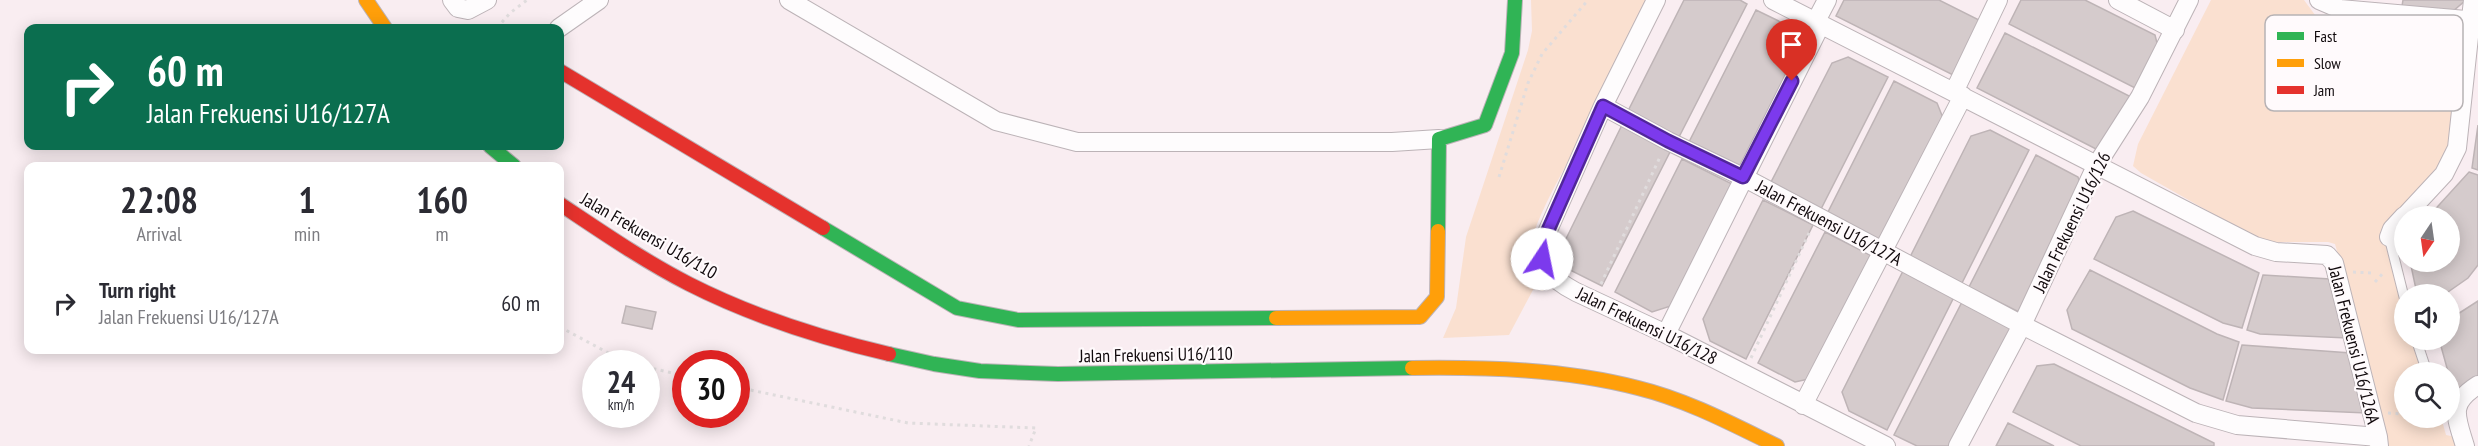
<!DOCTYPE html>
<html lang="en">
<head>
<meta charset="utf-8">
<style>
  :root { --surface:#fff; --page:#f7f7f7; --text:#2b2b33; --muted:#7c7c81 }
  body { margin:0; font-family:"PT Sans Narrow",sans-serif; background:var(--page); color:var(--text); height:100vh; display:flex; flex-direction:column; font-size:22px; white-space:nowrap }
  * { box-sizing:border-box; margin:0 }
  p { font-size:20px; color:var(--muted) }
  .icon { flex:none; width:33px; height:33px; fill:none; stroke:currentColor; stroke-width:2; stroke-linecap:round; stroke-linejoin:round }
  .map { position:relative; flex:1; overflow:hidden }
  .details { position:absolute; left:24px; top:162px; width:540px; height:192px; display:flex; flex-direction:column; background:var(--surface); border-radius:12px; box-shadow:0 3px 15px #0003 }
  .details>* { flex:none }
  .guide { position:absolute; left:24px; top:24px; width:540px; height:126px; border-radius:12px; box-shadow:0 3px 15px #0003; background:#0b6e4f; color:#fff; overflow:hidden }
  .needle { width:39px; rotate:193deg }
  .tools { position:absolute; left:2394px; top:206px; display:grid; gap:12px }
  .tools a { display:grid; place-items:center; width:66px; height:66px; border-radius:50%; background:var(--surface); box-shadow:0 3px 15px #0003; font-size:30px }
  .speed { position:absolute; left:582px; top:350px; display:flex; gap:12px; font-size:30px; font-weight:700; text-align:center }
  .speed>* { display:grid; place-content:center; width:78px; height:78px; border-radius:50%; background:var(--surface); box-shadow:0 3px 15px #0003; line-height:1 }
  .speed small { font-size:15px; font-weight:400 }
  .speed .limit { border:9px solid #d22; background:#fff; color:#111 }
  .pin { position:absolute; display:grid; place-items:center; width:51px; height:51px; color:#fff; margin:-62px -26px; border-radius:50% 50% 50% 0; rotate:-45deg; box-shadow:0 0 6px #0007 }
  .pin .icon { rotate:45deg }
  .me { position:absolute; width:66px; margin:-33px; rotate:11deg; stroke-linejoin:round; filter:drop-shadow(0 0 4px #0008) }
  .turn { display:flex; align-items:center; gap:21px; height:126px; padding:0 24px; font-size:27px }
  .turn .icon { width:78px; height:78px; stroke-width:2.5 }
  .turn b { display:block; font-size:42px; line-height:51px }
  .eta { display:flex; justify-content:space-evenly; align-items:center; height:102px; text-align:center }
  .eta b { font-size:36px; font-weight:700; line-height:42px }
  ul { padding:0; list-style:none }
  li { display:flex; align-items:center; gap:18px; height:78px; padding:0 24px }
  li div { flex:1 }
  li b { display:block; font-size:22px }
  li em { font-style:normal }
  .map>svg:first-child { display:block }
  .green { fill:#fae0d0 }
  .building { fill:#d5cbcc; stroke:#beb4b6; stroke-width:1.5 }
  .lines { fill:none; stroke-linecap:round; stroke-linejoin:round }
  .lane-casing { stroke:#bcb3b7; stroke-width:11 }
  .street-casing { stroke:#bcb3b7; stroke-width:20 }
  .fast-casing { stroke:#bcb3b7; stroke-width:16 }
  .slow-casing { stroke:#bcb3b7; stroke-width:16 }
  .jam-casing { stroke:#bcb3b7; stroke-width:16 }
  .path { stroke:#e0dcdd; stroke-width:3; stroke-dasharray:3 4.5; stroke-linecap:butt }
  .lane { stroke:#fefcfd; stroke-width:9 }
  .street { stroke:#fefcfd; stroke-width:18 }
  .fast { stroke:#30b455; stroke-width:14 }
  .slow { stroke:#ff9f0a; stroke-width:14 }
  .jam { stroke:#e5322d; stroke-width:14 }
  .route-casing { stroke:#51269a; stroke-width:15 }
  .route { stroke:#7c3aed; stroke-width:10 }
  .labels { text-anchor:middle; stroke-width:4.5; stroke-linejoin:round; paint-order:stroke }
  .street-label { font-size:18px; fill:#10090c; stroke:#fffafc }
  .key { fill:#fffafc; stroke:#b7b2b4; stroke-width:1.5 }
  .key-label { font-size:16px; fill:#10090c }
</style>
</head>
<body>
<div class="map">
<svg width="2478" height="446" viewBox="0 0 2478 446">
  <rect width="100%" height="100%" fill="#f9edf1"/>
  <path class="green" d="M1531,0H1652C1627,49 1601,98 1575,148C1561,175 1543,206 1533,235C1525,261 1549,277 1543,291L1534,288L1509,335L1443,338L1456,308L1466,237L1528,50L1532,31Z
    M2211,0H2304L2318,19L2329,25L2450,43L2459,49L2460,147L2390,229L2405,294L2404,339H2418L2427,372H2404V417H2441L2446,435L2456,437L2460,446H2387L2373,377L2335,244L2328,242H2269L2252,236L2141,173L2133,166L2138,144Z"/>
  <path class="building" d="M1684,0H1740L1747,4L1679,137L1628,111Z
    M1844,0H1939L1989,25L1961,79L1836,16Z
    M2021,0H2085L2155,35L2160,55L2141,91L2009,24Z
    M2403,0H2466L2452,12L2402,6Z
    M1756,10L1797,30L1802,47L1742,168L1689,142Z
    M2005,33L2137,100L2098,150L1977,88Z
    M1848,57L1888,77L1820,211L1769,186L1832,63Z
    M1894,81L1937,103L1943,118L1880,241L1827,214Z
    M1622,125L1671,150L1602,286L1564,267L1560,251Z
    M2478,125V170L2472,168Z
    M1990,130L2029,150L1962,283L1910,257L1971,136Z
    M2036,155L2078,177L2084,195L2023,314L1969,287Z
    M1682,159L1734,185L1674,305L1652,312L1615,292Z
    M2469,172L2478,175V265L2468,278L2445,294H2417L2410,261H2450V216H2429Z
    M1763,200L1813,225L1746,359L1710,341L1703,319Z
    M2133,211L2259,273L2242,328L2223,323L2094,259L2116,217Z
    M1825,232L1874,257L1813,378L1795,382L1758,363Z
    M2090,270L2217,334L2239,342L2223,400L2190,388L2072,329L2067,310Z
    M1903,271L1954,297L1887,430L1849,411L1842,392Z
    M2263,275L2330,279L2347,338L2260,334L2247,330Z
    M1963,300L2016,327L1955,446H1917L1894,435Z
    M2478,301V382L2455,397L2439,339H2450V319Z
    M626,306L656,312L652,329L622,323Z
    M2242,345L2351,353L2366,413L2252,408L2226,401Z
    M2054,364L2214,443V446H2081L2013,412L2037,366Z
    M2008,423L2054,446H1996Z"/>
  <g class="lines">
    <g class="lane-casing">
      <path id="lane" d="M2389,237L2404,297
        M2416,339L2427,372"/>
    </g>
    <g class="street-casing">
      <path id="street" d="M452,0L458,8L468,10L487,0
        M789,0L996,121L1077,142H1392L1439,139
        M1656,0L1603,106L1545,237C1538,266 1551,279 1576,292L1666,334L1886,446
        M1773,0L2255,246L2276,252L2327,255L2334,263L2378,437
        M2118,0L2175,30
        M2319,0L2340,9L2478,21
        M1816,21L1827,0
        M559,28L599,0
        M1954,92L1998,0
        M1603,106L1668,141L1743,177L2022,325L2196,413L2237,425L2378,437L2379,446
        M2405,216L2444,174L2457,148L2473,0
        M2389,237L2392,229L2404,216
        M1666,334L1821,24
        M1803,405L1963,96
        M1958,446L2022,325L2096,166L2140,97L2189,0
        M2465,446C2456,416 2448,404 2478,385"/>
    </g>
    <g class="fast-casing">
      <path id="fast" d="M490,146L514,166
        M823,228L957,308L1018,320L1276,318
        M1438,231L1439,139L1485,125L1512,53L1515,0
        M889,354L934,364L980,371L1058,374L1412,368"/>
    </g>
    <g class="slow-casing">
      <path id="slow" d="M366,0L385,28
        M1276,318L1420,317L1437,297L1438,231
        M1412,368C1487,367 1565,369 1638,388C1687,400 1732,424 1777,446"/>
    </g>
    <g class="jam-casing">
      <path id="jam" d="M560,71L823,228
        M560,204C602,232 644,261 689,284C752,316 821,338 889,354"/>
    </g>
    <path class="path" d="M497,28L510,13L527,0
      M1499,177L1528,83L1542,54L1588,0
      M2353,272L2372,273
      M2375,282L2384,272
      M1601,284L1660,157
      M560,327L627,363
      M1751,358L1810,231
      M646,367L686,376
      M736,387L908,423L1036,428L1029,446
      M2388,413L2404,414"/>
    <use href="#lane" class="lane"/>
    <use href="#street" class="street"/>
    <use href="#fast" class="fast"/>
    <use href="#slow" class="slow"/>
    <use href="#jam" class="jam"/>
  </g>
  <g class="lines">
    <g class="route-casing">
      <path id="route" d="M1542,259L1545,237L1603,106L1668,141L1743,177L1792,81"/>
    </g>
    <use href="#route" class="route"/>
  </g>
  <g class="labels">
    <g class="street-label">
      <text transform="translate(2072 222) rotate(-64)" y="6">Jalan Frekuensi U16/126</text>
      <text transform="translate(1829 223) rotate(28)" y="6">Jalan Frekuensi U16/127A</text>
      <text transform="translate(649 236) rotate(30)" y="6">Jalan Frekuensi U16/110</text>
      <text transform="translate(1647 326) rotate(26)" y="6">Jalan Frekuensi U16/128</text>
      <text transform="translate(2354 345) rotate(76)" y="6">Jalan Frekuensi U16/126A</text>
      <text transform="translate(1156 355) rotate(-1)" y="6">Jalan Frekuensi U16/110</text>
    </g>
  </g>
  <rect x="2265" y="15" width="198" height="96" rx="9" class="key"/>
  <rect x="2277" y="32" width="27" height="8" fill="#30b455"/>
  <rect x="2277" y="59" width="27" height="8" fill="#ff9f0a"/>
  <rect x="2277" y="86" width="27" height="8" fill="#e5322d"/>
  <g class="key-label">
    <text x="2314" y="42">Fast</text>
    <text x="2314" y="69">Slow</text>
    <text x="2314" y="96">Jam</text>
  </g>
</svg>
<div class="tools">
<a><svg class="needle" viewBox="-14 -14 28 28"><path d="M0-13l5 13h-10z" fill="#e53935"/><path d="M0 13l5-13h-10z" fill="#7c7c81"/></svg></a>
<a><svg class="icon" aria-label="sound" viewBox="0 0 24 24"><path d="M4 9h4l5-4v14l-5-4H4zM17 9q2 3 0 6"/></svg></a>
<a><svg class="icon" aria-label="search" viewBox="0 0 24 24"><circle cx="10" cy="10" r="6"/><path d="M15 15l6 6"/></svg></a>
</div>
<div class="speed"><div>24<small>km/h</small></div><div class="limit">30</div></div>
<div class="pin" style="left:1792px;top:81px;background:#d93025"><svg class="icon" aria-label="arrive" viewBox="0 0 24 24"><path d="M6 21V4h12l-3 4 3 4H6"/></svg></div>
<svg class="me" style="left:1542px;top:259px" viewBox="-20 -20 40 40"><circle r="19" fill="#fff"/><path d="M0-13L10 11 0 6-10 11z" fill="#7c3aed"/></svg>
<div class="guide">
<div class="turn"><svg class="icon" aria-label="right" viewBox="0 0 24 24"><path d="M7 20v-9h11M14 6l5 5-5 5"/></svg><div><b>60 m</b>Jalan Frekuensi U16/127A</div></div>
</div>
<section class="details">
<div class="eta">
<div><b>22:08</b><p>Arrival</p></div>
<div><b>1</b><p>min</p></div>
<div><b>160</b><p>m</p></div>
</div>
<ul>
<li><svg class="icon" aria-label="right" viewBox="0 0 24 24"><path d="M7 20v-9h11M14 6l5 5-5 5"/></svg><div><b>Turn right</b><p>Jalan Frekuensi U16/127A</p></div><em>60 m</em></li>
</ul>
</section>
</div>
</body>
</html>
